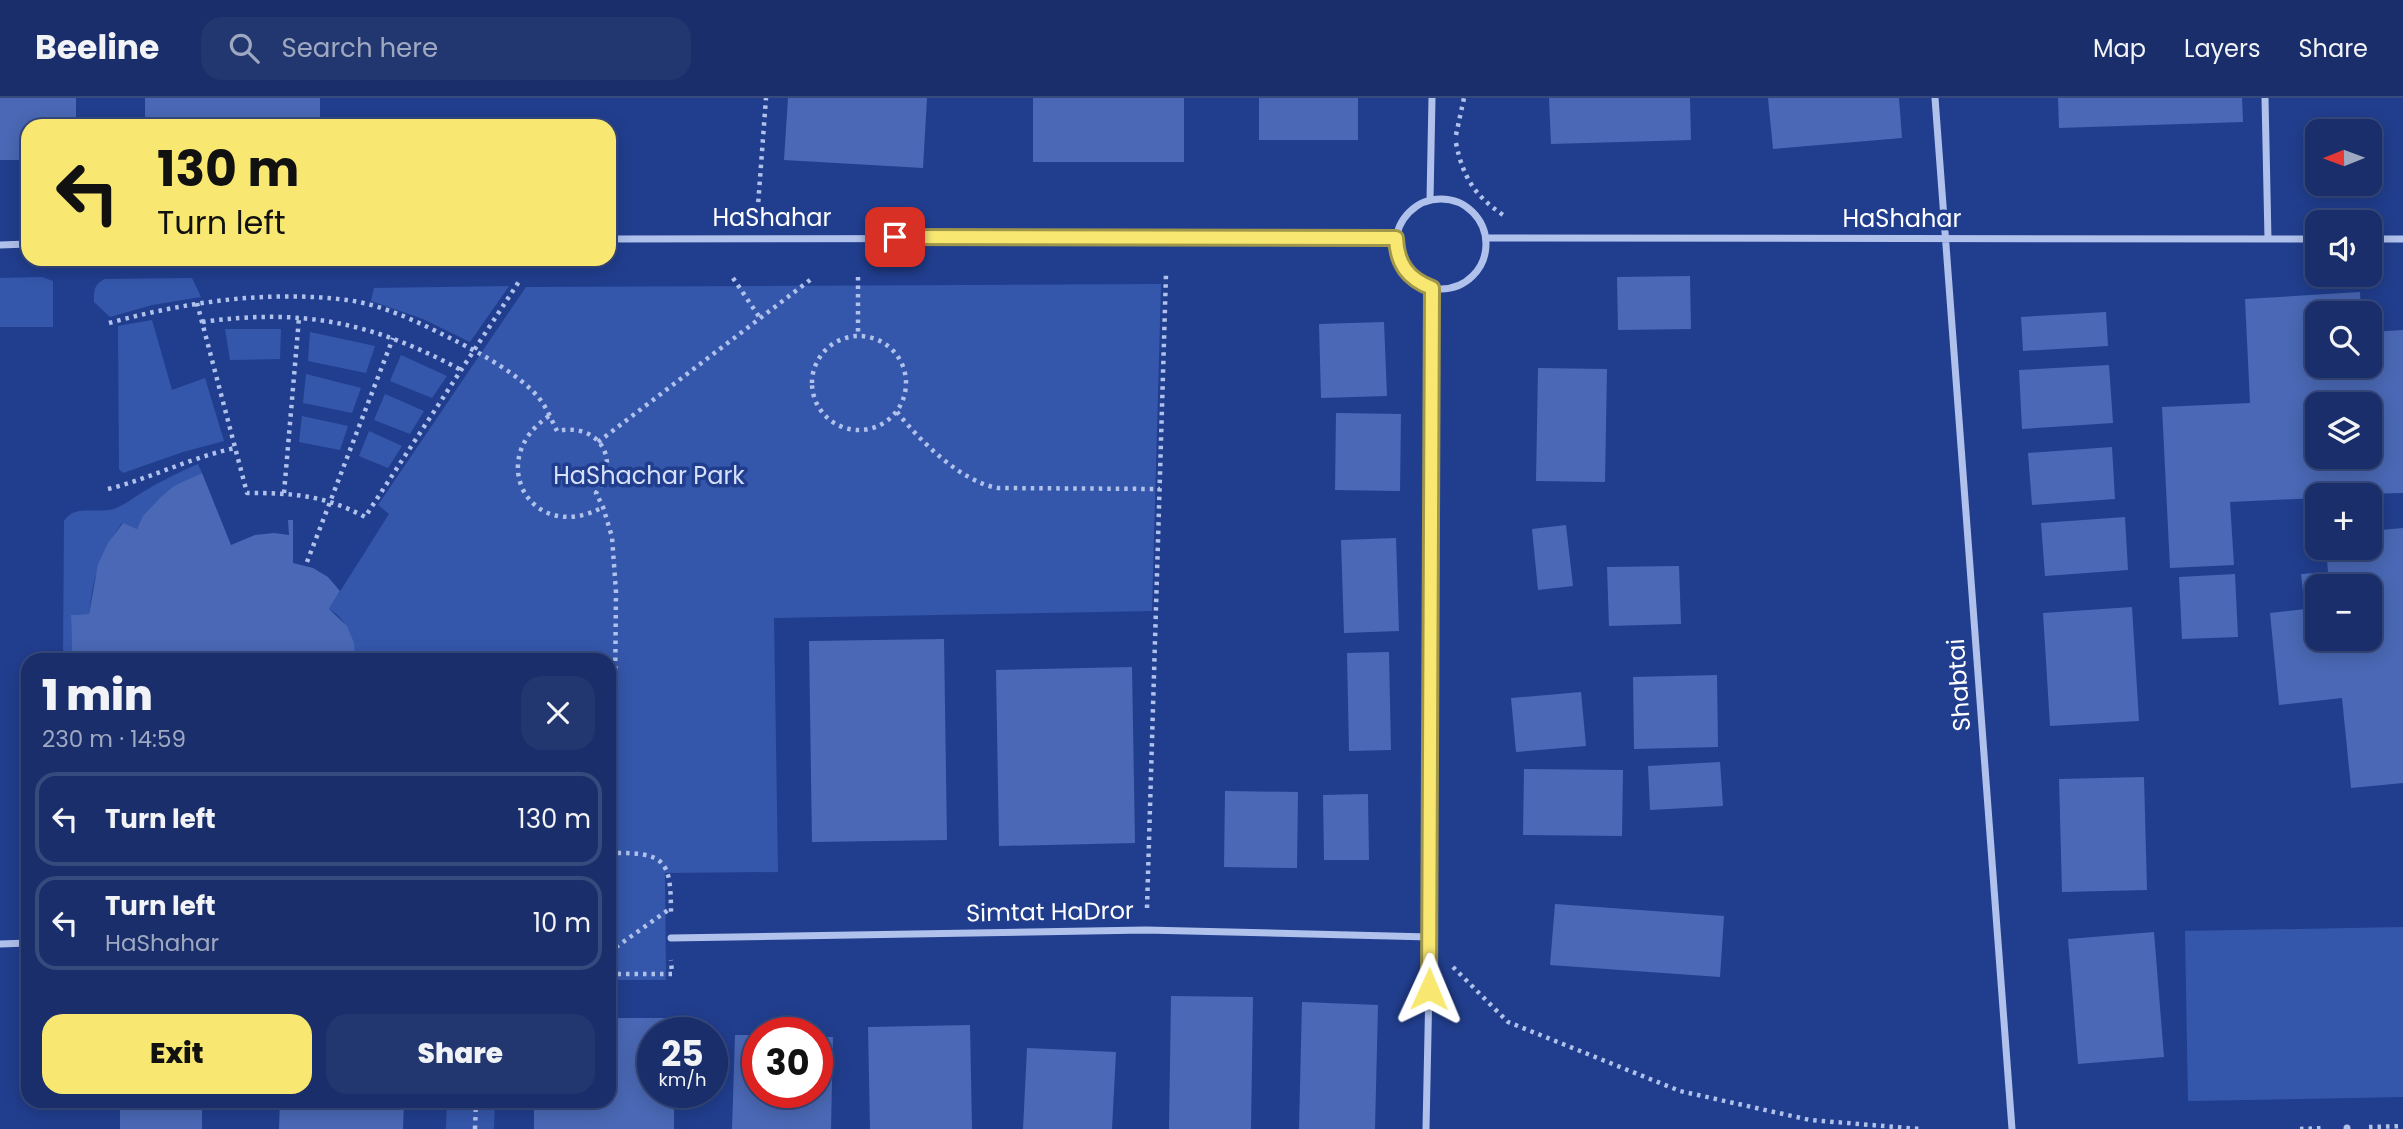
<!DOCTYPE html>
<html lang="en">
<head>
<meta charset="utf-8">
<style>
  :root { --surface:#192e6a; --page:#223670; --text:#f1f3f6; --muted:#9fa8c1; --line:#374a7e; --accent:#f8e872 }
  body { margin:0; font-family:Poppins,sans-serif; background:var(--page); color:var(--text); height:100vh; display:flex; flex-direction:column; font-size:26px; white-space:nowrap }
  * { box-sizing:border-box; margin:0 }
  p { font-size:23px; color:var(--muted) }
  .icon { flex:none; width:38px; height:38px; fill:none; stroke:currentColor; stroke-width:2; stroke-linecap:round; stroke-linejoin:round }
  .map { position:relative; flex:1; overflow:hidden }
  .details { position:absolute; left:21px; top:555px; width:595px; height:455px; display:flex; flex-direction:column; background:var(--surface); border-radius:21px; box-shadow:0 4px 18px #0003,0 0 0 2px var(--line) }
  .details>* { flex:none }
  .top-card { position:absolute; left:21px; top:21px; width:595px; height:147px; border-radius:21px; box-shadow:0 4px 18px #0003,0 0 0 2px var(--line); background:#f8e872; color:#111; overflow:hidden }
  .needle { width:46px; rotate:269deg }
  .controls { position:absolute; left:2305px; top:21px; display:grid; gap:14px }
  .controls a { display:grid; place-items:center; width:77px; height:77px; border-radius:14px; background:var(--surface); box-shadow:0 4px 18px #0003,0 0 0 2px var(--line); font-size:35px }
  .speed { position:absolute; left:637px; top:919px; display:flex; gap:14px; font-size:35px; font-weight:700; text-align:center }
  .speed>* { display:grid; place-content:center; width:91px; height:91px; border-radius:50%; background:var(--surface); box-shadow:0 4px 18px #0003,0 0 0 2px var(--line); line-height:1 }
  .speed small { font-size:18px; font-weight:400 }
  .speed .limit { border:10px solid #d22; background:#fff; color:#111 }
  .pin { position:absolute; display:grid; place-items:center; width:60px; height:60px; color:#fff; margin:-30px; border-radius:14px; box-shadow:0 4px 10px #0006 }
  .me { position:absolute; width:77px; margin:-38px; rotate:1deg; stroke-linejoin:round; filter:drop-shadow(0 0 5px #0008) }
  .turn { display:flex; align-items:center; gap:24px; height:147px; padding:0 21px; font-size:32px }
  .turn .icon { width:91px; height:91px; stroke-width:2.5 }
  .turn b { display:block; font-size:49px; line-height:60px }
  .round { display:grid; place-items:center; flex:none; width:74px; height:74px; border-radius:21px; background:var(--page) }
  .head { display:flex; align-items:center; justify-content:space-between; height:119px; padding:0 21px }
  h1 { font-size:42px; font-weight:800; line-height:52px }
  .cta { display:flex; gap:14px; margin-top:auto; padding:14px 21px }
  .cta a { flex:1; height:80px; border-radius:21px; background:var(--accent); color:#111; font-size:28px; font-weight:800; line-height:80px; text-align:center }
  .cta a+a { background:var(--page); color:var(--text) }
  ul { padding:0; list-style:none }
  li { display:flex; align-items:center; gap:21px; height:94px; margin:0 14px 10px; padding:0 7px; border:4px solid var(--line); border-radius:21px }
  li div { flex:1 }
  li b { display:block; font-size:26px }
  li em { font-style:normal }
  header { display:flex; align-items:center; gap:42px; box-sizing:border-box; height:98px; padding:0 35px; background:var(--surface); border-bottom:2px solid var(--line) }
  header strong { font-size:33px }
  nav { display:flex; gap:38px; margin-inline-start:auto; font-size:24px }
  .search { width:490px; height:63px; background:var(--page); display:flex; align-items:center; gap:18px; box-sizing:border-box; padding:0 24px; border-radius:21px; color:var(--muted); font-size:26px }
  .map>svg:first-child { display:block }
  .green { fill:#3557ab }
  .building { fill:#4a68b5; fill-rule:evenodd }
  .lines { fill:none; stroke-linecap:round; stroke-linejoin:round }
  .path { stroke:#b0c1ec; stroke-width:4.5; stroke-dasharray:3.5 5; stroke-linecap:butt }
  .street { stroke:#b0c1ec; stroke-width:7 }
  .route-casing { stroke:#a1974a; stroke-width:18 }
  .route { stroke:#f8e872; stroke-width:12 }
  .labels { text-anchor:middle; stroke-width:7; stroke-linejoin:round; paint-order:stroke }
  .street-label { font-size:24px; fill:#fff; stroke:#213e8e }
  .park-label { font-size:24px; fill:#d6e0f9; stroke:#213e8e }
</style>
</head>
<body>
<header>
<strong>Beeline</strong>
<div class="search"><svg class="icon" aria-label="search" viewBox="0 0 24 24"><circle cx="10" cy="10" r="6"/><path d="M15 15l6 6"/></svg>Search here</div>
<nav><a>Map</a><a>Layers</a><a>Share</a></nav>
</header>
<div class="map">
<svg width="2403" height="1031" viewBox="0 0 2403 1031">
  <rect width="100%" height="100%" fill="#213e8e"/>
  <path class="green" d="M42,179L53,183V229H0V180Z
    M192,180L201,199L152,207L110,219L94,204C94,192 94,186 105,181Z
    M1161,186L1152,513L774,520L778,774L665,775L666,882H609V562H355C353,541 348,522 329,511L389,416L378,407L526,189Z
    M509,188L470,244L423,221L371,203L374,190Z
    M152,222L172,292L205,280L224,343L183,354L123,375L119,371L118,228Z
    M225,231H281L280,261L230,262Z
    M310,234L375,248L366,275L308,263Z
    M401,257L447,278L432,300L390,283Z
    M306,276L361,290L352,315L303,305Z
    M385,296L424,313L410,336L374,322Z
    M302,318L348,328L340,352L299,344Z
    M369,333L402,348L388,370L359,358Z
    M198,366L202,375C174,389 151,403 137,431L122,425C99,458 94,476 89,516L71,517L72,562H63L64,423C74,406 97,416 114,411C125,407 134,399 143,394C161,383 179,374 198,366Z
    M2403,829V999L2188,1003L2185,833Z
    M447,1003H495L494,1031H446Z"/>
  <path class="building" d="M0,0H76V28H28V62H0Z
    M145,0H320V28H145Z
    M788,0H927L923,70L784,62Z
    M1033,0H1184V64H1033Z
    M1259,0H1358V42H1259Z
    M1549,0H1690L1691,42L1551,46Z
    M1768,0H1899L1902,40L1773,51Z
    M2058,0H2242L2243,24L2059,30Z
    M1690,178L1691,231L1618,232L1617,179Z
    M2360,194L2361,215H2317V268H2370V234L2403,232V395L2317,397V400L2230,404L2234,467L2170,470L2162,309L2250,305L2245,201ZM2317,306H2370V359H2317Z
    M2106,214L2108,248L2023,253L2021,219Z
    M1384,224L1387,298L1321,300L1319,226Z
    M2109,267L2113,325L2022,331L2019,272Z
    M1538,270L1607,271L1605,384L1536,383Z
    M1336,315L1401,316L1400,393L1335,392Z
    M2112,349L2115,401L2032,407L2028,355Z
    M202,375L231,447L255,437L274,435L289,437L288,422H293V465L313,470L328,479L340,493L329,511L347,528L354,545L355,562H219L216,559L211,562H72L71,517L89,516L98,466L108,445L123,425L137,431L143,418L160,400L174,388Z
    M2125,419L2128,472L2045,478L2041,425Z
    M1566,427L1573,488L1538,492L1532,431Z
    M2403,430V685L2351,690L2342,600L2279,607L2270,515L2305,511L2301,476L2328,474L2326,450H2370V433ZM2317,488H2370V541H2317Z
    M1396,440L1399,533L1344,535L1341,442Z
    M1679,468L1681,526L1609,528L1607,469Z
    M2235,476L2238,539L2182,541L2179,479Z
    M2132,509L2139,623L2050,628L2043,515Z
    M944,541L947,742L812,744L809,543Z
    M1389,554L1391,652L1349,653L1347,555Z
    M1132,569L1135,745L999,748L996,572Z
    M1717,577L1718,649L1634,651L1633,579Z
    M1581,594L1586,648L1516,654L1511,600Z
    M1720,664L1723,708L1650,712L1648,668Z
    M1524,671L1623,672L1622,738L1523,737Z
    M2144,679L2147,792L2062,794L2059,681Z
    M1225,693L1298,694L1297,770L1224,769Z
    M1368,696L1369,762H1324L1323,697Z
    M1555,806L1724,818L1720,879L1550,867Z
    M2154,834L2164,959L2078,966L2068,841Z
    M1171,898L1253,899L1251,1031H1169Z
    M1302,904L1378,907L1375,1031H1299Z
    M609,920H674V934H653V994H674V1031H534V1003H609Z
    M970,927L972,1031H870L868,929Z
    M735,937H758V994H817V939H833L831,1031H732Z
    M1027,950L1116,954L1112,1031H1023Z
    M120,1003H202V1031H120Z
    M280,1003H404L403,1031H279Z"/>
  <g class="lines">
    <path class="path" d="M1456,37L1464,0
      M1456,45C1463,79 1474,97 1503,117
      M757,121L766,0
      M858,179V236
      M733,180L760,220
      M197,205L247,395C293,395 324,397 365,419L520,182
      M202,224C302,210 372,224 461,272
      M109,225C186,204 267,192 347,202C385,207 422,226 456,243C482,256 521,278 539,300C547,310 552,323 557,333C599,324 622,362 596,395L603,409L612,439L616,494L615,598L609,650
      M812 285a47 47 0 1 1 94 0a47 47 0 1 1-94 0Z
      M897,314C920,343 961,384 998,390L1160,391
      M549,318C483,362 532,448 603,409
      M598,344L814,179
      M108,391C152,380 189,360 235,350
      M284,395L299,220
      M307,464L393,240
      M609,755C667,754 671,762 671,818
      M1147,810L1166,176
      M609,854L671,810
      M1453,869L1508,924L1680,993L1810,1022L1920,1031
      M609,876H672L671,862
      M2369,1029L2403,1028
      M475,1031L476,1003
      M2300,1031L2325,1030"/>
    <path class="street" d="M1935,0L2012,1031
      M2265,0L2268,141
      M1396 146a45 45 0 1 1 90 0a45 45 0 1 1-90 0Z
      M1430,102L1432,0
      M1486,140L2317,141
      M609,141L1396,140
      M2370,141H2403
      M0,147L28,146
      M671,840L1146,832L1430,839
      M0,846L28,845
      M2347,1030V1031
      M1426,1031L1430,839L1432,190"/>
  </g>
  <g class="lines">
    <g class="route-casing">
      <path id="route" d="M895,139L1396,140C1397,166 1408,181 1432,190L1429,891"/>
    </g>
    <use href="#route" class="route"/>
  </g>
  <g class="labels">
    <g class="street-label">
      <text x="772" y="128">HaShahar</text>
      <text x="1902" y="129">HaShahar</text>
      <text transform="translate(1959 587) rotate(-94)" y="8">Shabtai</text>
      <text transform="translate(1050 814) rotate(-1)" y="8">Simtat HaDror</text>
    </g>
    <g class="park-label">
      <text x="649" y="386">HaShachar Park</text>
    </g>
  </g>
</svg>
<div class="controls">
<a><svg class="needle" viewBox="-14 -14 28 28"><path d="M0-13l5 13h-10z" fill="#e53935"/><path d="M0 13l5-13h-10z" fill="#9fa8c1"/></svg></a>
<a><svg class="icon" aria-label="sound" viewBox="0 0 24 24"><path d="M4 9h4l5-4v14l-5-4H4zM17 9q2 3 0 6"/></svg></a>
<a><svg class="icon" aria-label="search" viewBox="0 0 24 24"><circle cx="10" cy="10" r="6"/><path d="M15 15l6 6"/></svg></a>
<a><svg class="icon" aria-label="layers" viewBox="0 0 24 24"><path d="M12 4l9 5-9 5-9-5zM3 14l9 5 9-5"/></svg></a>
<a>+</a>
<a>−</a>
</div>
<div class="speed"><div>25<small>km/h</small></div><div class="limit">30</div></div>
<div class="pin" style="left:895px;top:139px;background:#d93025"><svg class="icon" aria-label="arrive" viewBox="0 0 24 24"><path d="M6 21V4h12l-3 4 3 4H6"/></svg></div>
<svg class="me" style="left:1429px;top:891px" viewBox="-20 -20 40 40"><path d="M0-17L14 15 0 8-14 15z" fill="#f8e872" stroke="#fff" stroke-width="4"/></svg>
<div class="top-card">
<div class="turn"><svg class="icon" aria-label="left" viewBox="0 0 24 24"><path d="M17 20v-9H6M10 6l-5 5 5 5"/></svg><div><b>130 m</b>Turn left</div></div>
</div>
<section class="details">
<div class="head"><div><h1>1 min</h1><p>230 m · 14:59</p></div><a class="round"><svg class="icon" aria-label="close" viewBox="0 0 24 24"><path d="M6 6l12 12M18 6L6 18"/></svg></a></div>
<ul>
<li><svg class="icon" aria-label="left" viewBox="0 0 24 24"><path d="M17 20v-9H6M10 6l-5 5 5 5"/></svg><div><b>Turn left</b></div><em>130 m</em></li>
<li><svg class="icon" aria-label="left" viewBox="0 0 24 24"><path d="M17 20v-9H6M10 6l-5 5 5 5"/></svg><div><b>Turn left</b><p>HaShahar</p></div><em>10 m</em></li>
</ul>
<div class="cta"><a>Exit</a><a>Share</a></div>
</section>
</div>
</body>
</html>
